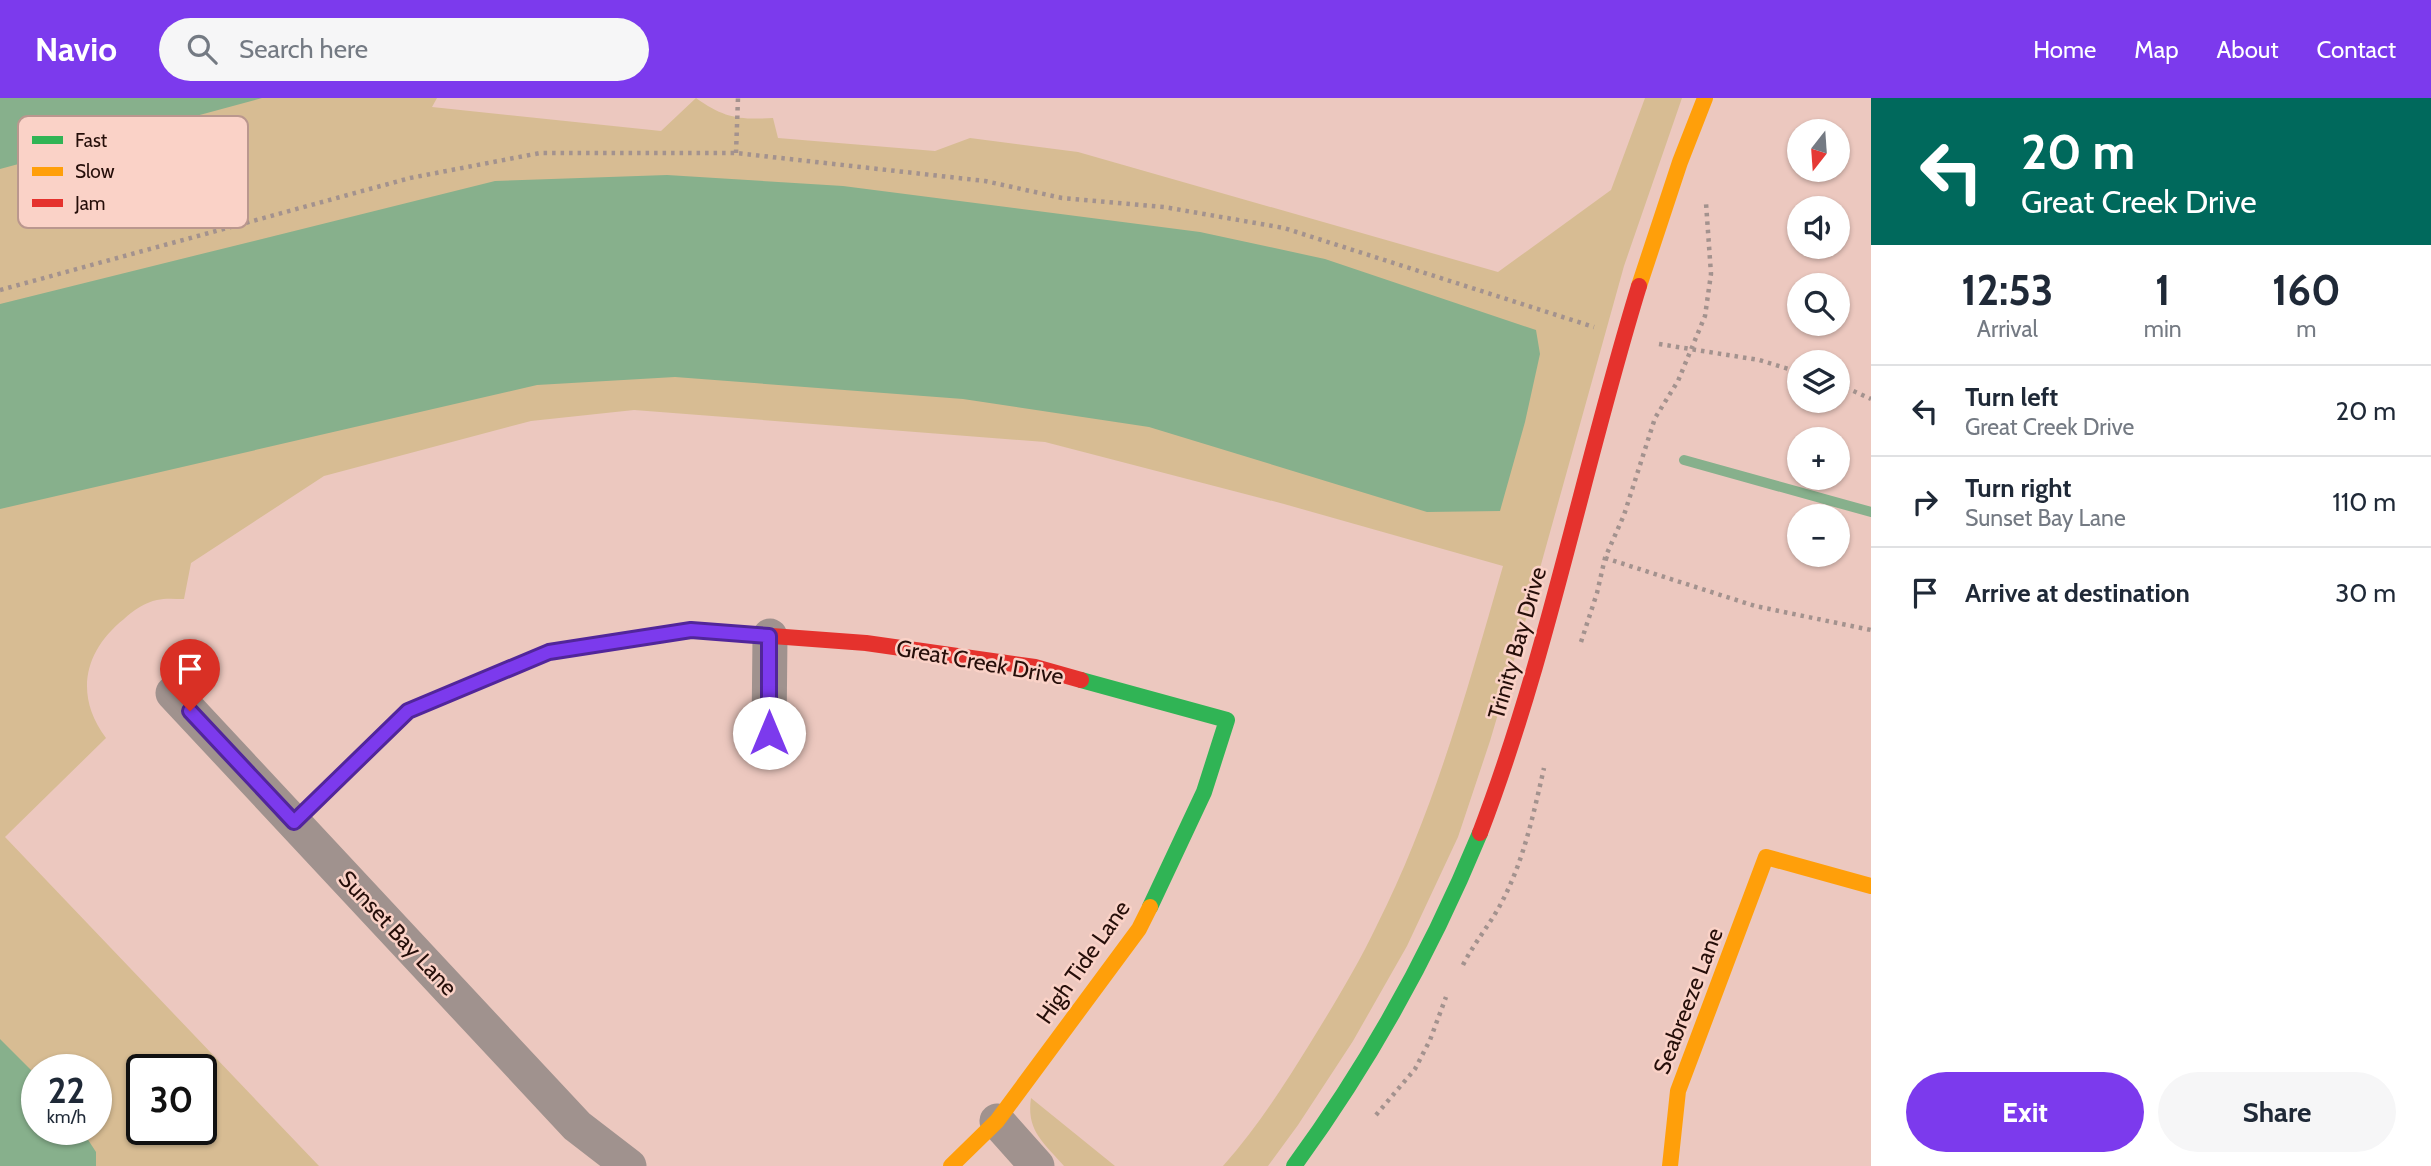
<!DOCTYPE html>
<html lang="en">
<head>
<meta charset="utf-8">
<style>
  :root { --surface:#fff; --page:#f6f6f7; --text:#1f2937; --muted:#747a83; --line:#e0e1e3; --accent:#7c3aed }
  body { margin:0; font-family:Cabin,sans-serif; background:var(--page); color:var(--text); height:100vh; display:flex; flex-direction:column; font-size:26px; white-space:nowrap }
  * { box-sizing:border-box; margin:0 }
  p { font-size:23px; color:var(--muted) }
  .icon { flex:none; width:38px; height:38px; fill:none; stroke:currentColor; stroke-width:2; stroke-linecap:round; stroke-linejoin:round }
  .map { position:relative; flex:1; overflow:hidden }
  .side { display:flex; flex-direction:column; background:var(--surface); width:560px }
  .side>* { flex:none }
  .hud { background:#00695c; color:#fff; overflow:hidden }
  .needle { width:46px; rotate:197deg }
  .buttons { position:absolute; left:1787px; top:21px; display:grid; gap:14px }
  .buttons a { display:grid; place-items:center; width:63px; height:63px; border-radius:50%; background:var(--surface); box-shadow:0 2px 5px #0004; font-size:35px }
  .speed { position:absolute; left:21px; top:956px; display:flex; gap:14px; font-size:35px; font-weight:700; text-align:center }
  .speed>* { display:grid; place-content:center; width:91px; height:91px; border-radius:50%; background:var(--surface); box-shadow:0 2px 5px #0004; line-height:1 }
  .speed small { font-size:18px; font-weight:400 }
  .speed .limit { border:4px solid #111; border-radius:10px; background:#fff; color:#111 }
  .pin { position:absolute; display:grid; place-items:center; width:60px; height:60px; color:#fff; margin:-72px -30px; border-radius:50% 50% 50% 0; rotate:-45deg; box-shadow:0 0 7px #0007 }
  .pin .icon { rotate:45deg }
  .me { position:absolute; width:77px; margin:-38px; rotate:0deg; stroke-linejoin:round; filter:drop-shadow(0 0 5px #0008) }
  .turn { display:flex; align-items:center; gap:24px; height:147px; padding:0 35px; font-size:32px }
  .turn .icon { width:91px; height:91px; stroke-width:2.5 }
  .turn b { display:block; font-size:49px; line-height:60px }
  .eta { display:flex; justify-content:space-evenly; align-items:center; height:119px; text-align:center }
  .eta b { font-size:42px; font-weight:800; line-height:49px }
  .button { display:flex; gap:14px; margin-top:auto; padding:14px 35px }
  .button a { flex:1; height:80px; border-radius:42px; background:var(--accent); color:#fff; font-size:28px; font-weight:800; line-height:80px; text-align:center }
  .button a+a { background:var(--page); color:var(--text) }
  ul { padding:0; list-style:none }
  li { display:flex; align-items:center; gap:21px; height:91px; padding:0 35px; border-top:2px solid var(--line) }
  li div { flex:1 }
  li b { display:block; font-size:26px }
  li em { font-style:normal }
  header { display:flex; align-items:center; gap:42px; box-sizing:border-box; height:98px; padding:0 35px; background:var(--accent); color:#fff }
  header strong { font-size:33px }
  nav { display:flex; gap:38px; margin-inline-start:auto; font-size:24px }
  .search { width:490px; height:63px; background:var(--page); display:flex; align-items:center; gap:18px; box-sizing:border-box; padding:0 24px; border-radius:38px; color:var(--muted); font-size:26px }
  main { display:flex; flex:1; min-height:0 }
  .map>svg:first-child { display:block }
  .green { fill:#d7bc93; fill-rule:evenodd }
  .water { fill:#87b08c }
  .lines { fill:none; stroke-linecap:round; stroke-linejoin:round }
  .stream { stroke:#87b08c; stroke-width:10 }
  .path { stroke:#a3928e; stroke-width:4.5; stroke-dasharray:3.5 5; stroke-linecap:butt }
  .street { stroke:#a0928e; stroke-width:35 }
  .fast { stroke:#30b455; stroke-width:16 }
  .slow { stroke:#ff9f0a; stroke-width:16 }
  .jam { stroke:#e5322d; stroke-width:16 }
  .route-casing { stroke:#51269a; stroke-width:18 }
  .route { stroke:#7c3aed; stroke-width:12 }
  .labels { text-anchor:middle; stroke-width:5; stroke-linejoin:round; paint-order:stroke }
  .street-label { font-size:23px; fill:#250e09; stroke:#fad2c7 }
  .key { fill:#fad2c7; stroke:#ba978e; stroke-width:2 }
  .key-label { font-size:19px; fill:#250e09 }
</style>
</head>
<body>
<header>
<strong>Navio</strong>
<div class="search"><svg class="icon" aria-label="search" viewBox="0 0 24 24"><circle cx="10" cy="10" r="6"/><path d="M15 15l6 6"/></svg>Search here</div>
<nav><a>Home</a><a>Map</a><a>About</a><a>Contact</a></nav>
</header>
<main>
<div class="map">
<svg width="1871" height="1068" viewBox="0 0 1871 1068">
  <rect width="100%" height="100%" fill="#ecc8bf"/>
  <path class="green" d="M0,0H437L432,9L661,33L696,0C724,20 739,22 773,20L778,40L935,53L970,40L1078,54L1498,174L1611,92L1645,0H1682L1624,168L1522,535L1490,643L1458,739L1407,848L1353,943L1298,1027L1268,1068H1223C1256,1031 1283,989 1309,947C1333,908 1357,869 1377,827C1434,714 1468,589 1503,468L1284,406L1045,344L634,312L531,323L324,378L191,465L184,501C175,501 165,500 157,502C146,504 132,513 124,521C84,553 74,597 106,640L5,739L319,1068H0ZM37,971H96V1031H37ZM142,971H201V1031H142Z
    M1031,1000L1115,1068H1064C1044,1045 1026,1033 1031,1000Z"/>
  <path class="water" d="M0,0H262L0,71Z
    M667,77L843,88L1200,134L1325,161L1536,232L1540,256L1525,324L1500,413L1427,414L1149,329L963,301L675,279L537,287L0,411V206L495,83Z
    M0,941L37,978V1031H81L96,1054V1068H0Z"/>
  <g class="lines">
    <path class="stream" d="M1684,362L1871,414"/>
    <path class="path" d="M736,55L738,0
      M0,192L410,80L540,55H736L985,83L1062,100L1164,109L1284,130L1594,229
      M1659,246L1759,262L1799,274
      M1838,286L1871,301
      M1605,460L1755,508L1871,532
      M1581,544L1597,495L1605,460L1624,417L1655,320L1678,283L1705,218L1711,176L1706,105
      M1463,867C1473,847 1487,830 1498,811C1523,767 1533,718 1544,670
      M1376,1017L1415,971L1430,942L1446,899"/>
    <path class="street" d="M173,595L577,1028L629,1068
      M769,635L770,538
      M997,1023L1037,1068"/>
    <path class="fast" d="M1081,582L1227,622L1204,694L1150,809
      M1294,1068C1370,964 1431,854 1480,735"/>
    <path class="slow" d="M1639,188L1680,64L1705,0
      M294,724L409,613L549,554L613,544
      M951,1068L997,1023L1139,831L1150,809
      M1670,1068L1678,993L1766,759L1871,788"/>
    <path class="jam" d="M613,544L691,532L866,545L1035,569L1081,582
      M1480,735C1548,557 1583,370 1639,188"/>
  </g>
  <g class="lines">
    <g class="route-casing">
      <path id="route" d="M190,613L294,724L408,613L549,554L691,532L769,538V635"/>
    </g>
    <use href="#route" class="route"/>
  </g>
  <g class="labels">
    <g class="street-label">
      <text transform="translate(1517 545) rotate(-74)" y="8">Trinity Bay Drive</text>
      <text transform="translate(980 564) rotate(10)" y="8">Great Creek Drive</text>
      <text transform="translate(398 835) rotate(47)" y="8">Sunset Bay Lane</text>
      <text transform="translate(1083 864) rotate(-55)" y="8">High Tide Lane</text>
      <text transform="translate(1688 903) rotate(-69)" y="8">Seabreeze Lane</text>
    </g>
  </g>
  <rect x="18" y="18" width="230" height="112" rx="10" class="key"/>
  <rect x="32" y="38" width="31" height="8" fill="#30b455"/>
  <rect x="32" y="69" width="31" height="9" fill="#ff9f0a"/>
  <rect x="32" y="101" width="31" height="8" fill="#e5322d"/>
  <g class="key-label">
    <text x="75" y="49">Fast</text>
    <text x="75" y="80">Slow</text>
    <text x="75" y="112">Jam</text>
  </g>
</svg>
<div class="buttons">
<a><svg class="needle" viewBox="-14 -14 28 28"><path d="M0-13l5 13h-10z" fill="#e53935"/><path d="M0 13l5-13h-10z" fill="#747a83"/></svg></a>
<a><svg class="icon" aria-label="sound" viewBox="0 0 24 24"><path d="M4 9h4l5-4v14l-5-4H4zM17 9q2 3 0 6"/></svg></a>
<a><svg class="icon" aria-label="search" viewBox="0 0 24 24"><circle cx="10" cy="10" r="6"/><path d="M15 15l6 6"/></svg></a>
<a><svg class="icon" aria-label="layers" viewBox="0 0 24 24"><path d="M12 4l9 5-9 5-9-5zM3 14l9 5 9-5"/></svg></a>
<a>+</a>
<a>−</a>
</div>
<div class="speed"><div>22<small>km/h</small></div><div class="limit">30</div></div>
<div class="pin" style="left:190px;top:613px;background:#d93025"><svg class="icon" aria-label="arrive" viewBox="0 0 24 24"><path d="M6 21V4h12l-3 4 3 4H6"/></svg></div>
<svg class="me" style="left:769px;top:635px" viewBox="-20 -20 40 40"><circle r="19" fill="#fff"/><path d="M0-13L10 11 0 6-10 11z" fill="#7c3aed"/></svg>
</div>
<section class="side">
<div class="hud">
<div class="turn"><svg class="icon" aria-label="left" viewBox="0 0 24 24"><path d="M17 20v-9H6M10 6l-5 5 5 5"/></svg><div><b>20 m</b>Great Creek Drive</div></div>
</div>
<div class="eta">
<div><b>12:53</b><p>Arrival</p></div>
<div><b>1</b><p>min</p></div>
<div><b>160</b><p>m</p></div>
</div>
<ul>
<li><svg class="icon" aria-label="left" viewBox="0 0 24 24"><path d="M17 20v-9H6M10 6l-5 5 5 5"/></svg><div><b>Turn left</b><p>Great Creek Drive</p></div><em>20 m</em></li>
<li><svg class="icon" aria-label="right" viewBox="0 0 24 24"><path d="M7 20v-9h11M14 6l5 5-5 5"/></svg><div><b>Turn right</b><p>Sunset Bay Lane</p></div><em>110 m</em></li>
<li><svg class="icon" aria-label="arrive" viewBox="0 0 24 24"><path d="M6 21V4h12l-3 4 3 4H6"/></svg><div><b>Arrive at destination</b></div><em>30 m</em></li>
</ul>
<div class="button"><a>Exit</a><a>Share</a></div>
</section>
</main>
</body>
</html>
